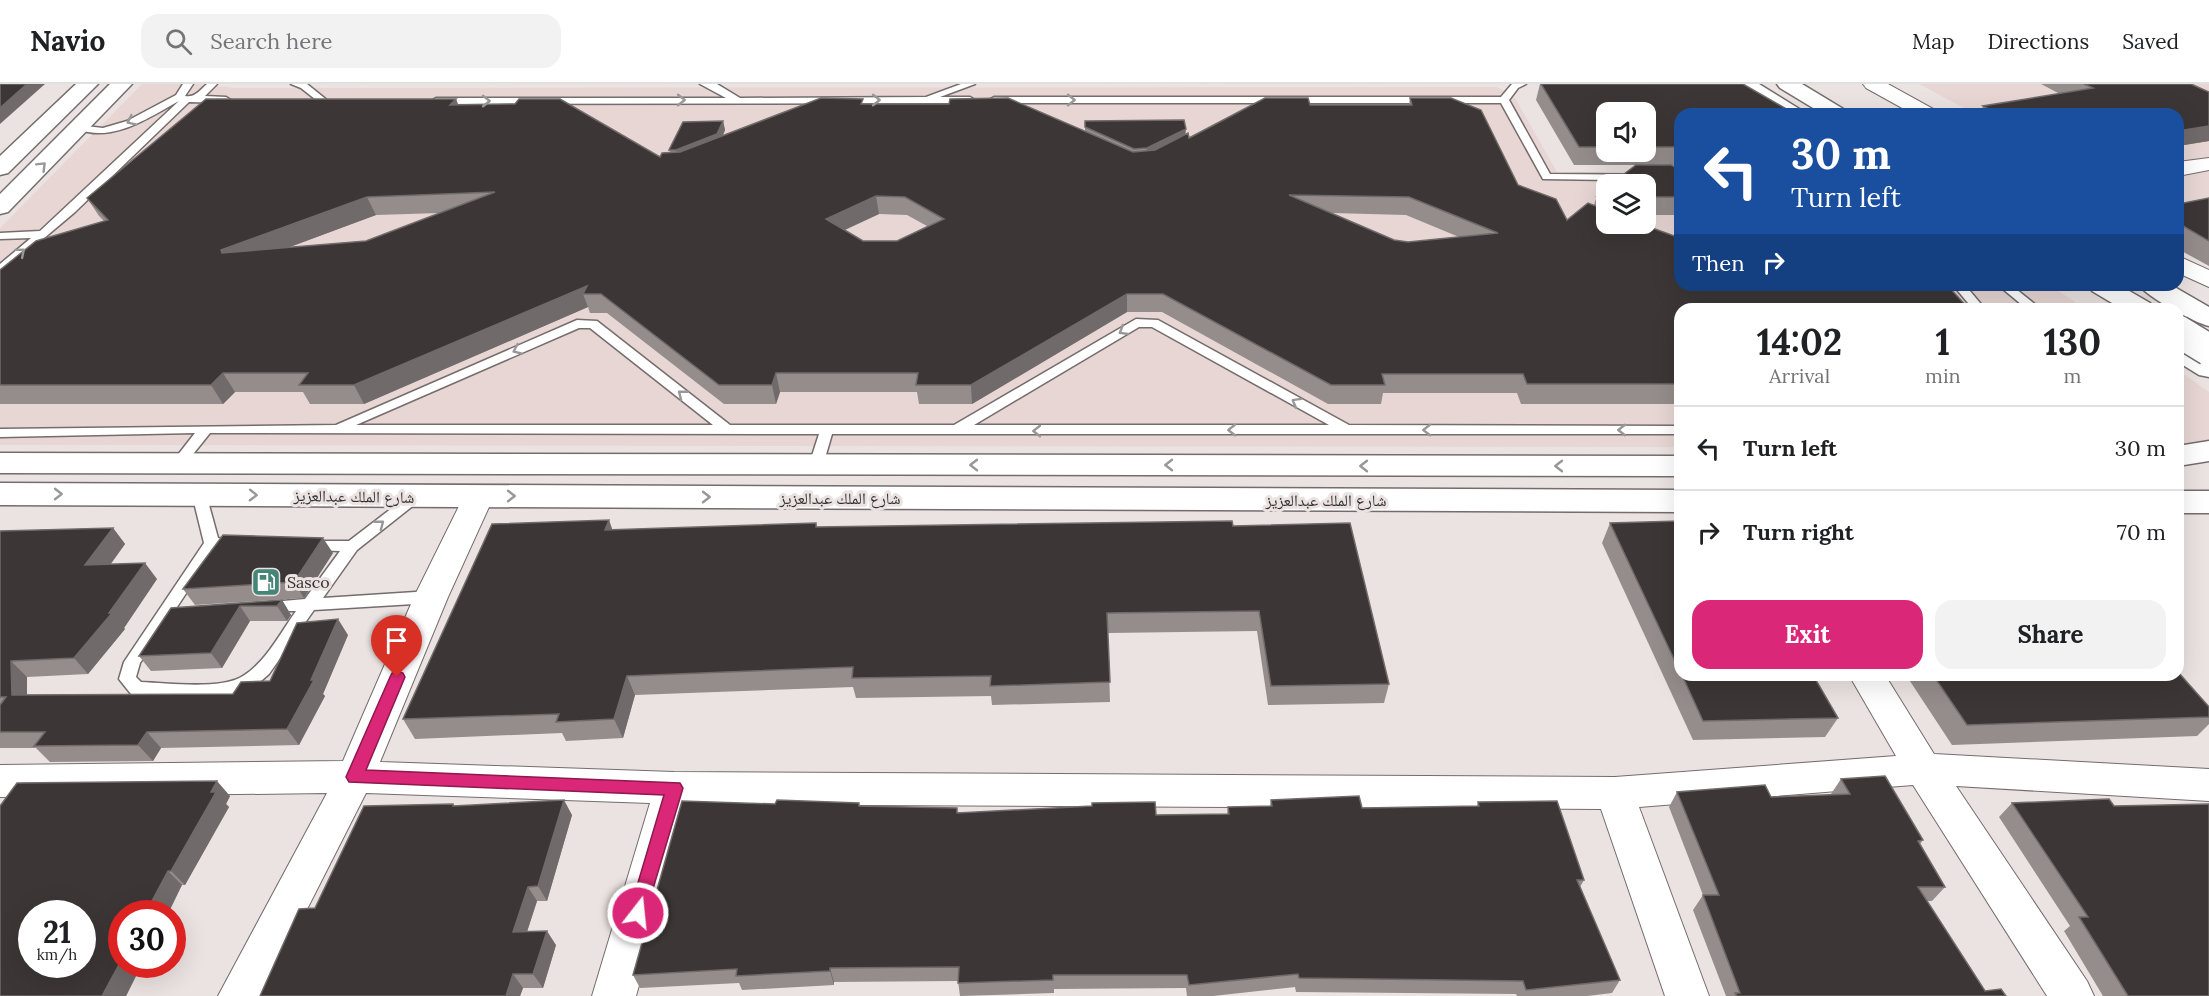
<!DOCTYPE html>
<html lang="en">
<head>
<meta charset="utf-8">
<style>
  :root { --surface:#fff; --page:#f2f2f2; --text:#202124; --muted:#757577; --line:#e0e0e0; --accent:#db2777 }
  body { margin:0; font-family:Lora,"Noto Naskh Arabic",serif; background:var(--page); color:var(--text); height:100vh; display:flex; flex-direction:column; font-size:22px; white-space:nowrap }
  * { box-sizing:border-box; margin:0 }
  p { font-size:20px; color:var(--muted) }
  .icon { flex:none; width:33px; height:33px; fill:none; stroke:currentColor; stroke-width:2; stroke-linecap:round; stroke-linejoin:round }
  .map { position:relative; flex:1; overflow:hidden }
  .sheet { position:absolute; left:1674px; top:219px; width:510px; height:378px; display:flex; flex-direction:column; background:var(--surface); border-radius:18px; box-shadow:0 6px 24px #0002 }
  .sheet>* { flex:none }
  .guide { position:absolute; left:1674px; top:24px; width:510px; height:183px; border-radius:18px; box-shadow:0 6px 24px #0002; background:#1a4fa0; color:#fff; overflow:hidden }
  .controls { position:absolute; left:1596px; top:18px; display:grid; gap:12px }
  .controls a { display:grid; place-items:center; width:60px; height:60px; border-radius:12px; background:var(--surface); box-shadow:0 6px 24px #0002; font-size:30px }
  .speed { position:absolute; left:18px; top:816px; display:flex; gap:12px; font-size:30px; font-weight:700; text-align:center }
  .speed>* { display:grid; place-content:center; width:78px; height:78px; border-radius:50%; background:var(--surface); box-shadow:0 6px 24px #0002; line-height:1 }
  .speed small { font-size:15px; font-weight:400 }
  .speed .limit { border:9px solid #d22; background:#fff; color:#111 }
  .pin { position:absolute; display:grid; place-items:center; width:51px; height:51px; color:#fff; margin:-62px -26px; border-radius:50% 50% 50% 0; rotate:-45deg; box-shadow:0 0 6px #0007 }
  .pin .icon { rotate:45deg }
  .me { position:absolute; width:66px; margin:-33px; rotate:16deg; stroke-linejoin:round; filter:drop-shadow(0 0 4px #0008) }
  .turn { display:flex; align-items:center; gap:21px; height:126px; padding:0 18px; font-size:27px }
  .turn .icon { width:78px; height:78px; stroke-width:2.5 }
  .turn b { display:block; font-size:42px; line-height:51px }
  .then { display:flex; align-items:center; height:57px; padding:0 18px; background:#0003; gap:12px; font-size:22px }
  .eta { display:flex; justify-content:space-evenly; align-items:center; height:102px; text-align:center }
  .eta b { font-size:36px; font-weight:700; line-height:42px }
  .cta { display:flex; gap:12px; margin-top:auto; padding:12px 18px }
  .cta a { flex:1; height:69px; border-radius:18px; background:var(--accent); color:#fff; font-size:24px; font-weight:700; line-height:69px; text-align:center }
  .cta a+a { background:var(--page); color:var(--text) }
  ul { padding:0; list-style:none }
  li { display:flex; align-items:center; gap:18px; height:84px; padding:0 18px; border-top:2px solid var(--line) }
  li div { flex:1 }
  li b { display:block; font-size:22px }
  li em { font-style:normal }
  header { display:flex; align-items:center; gap:36px; box-sizing:border-box; height:84px; padding:0 30px; background:var(--surface); border-bottom:2px solid var(--line) }
  header strong { font-size:28px }
  nav { display:flex; gap:33px; margin-inline-start:auto; font-size:21px }
  .search { width:420px; height:54px; background:var(--page); display:flex; align-items:center; gap:15px; box-sizing:border-box; padding:0 21px; border-radius:18px; color:var(--muted); font-size:22px }
  .map>svg:first-child { display:block }
  .built { fill:#e7d6d4; fill-rule:evenodd }
  .lines { fill:none; stroke-linecap:round; stroke-linejoin:round }
  .lane-casing { stroke:#746d6c; stroke-width:3 }
  .street-casing { stroke:#746d6c; stroke-width:2 }
  .secondary-casing { stroke:#746d6c; stroke-width:3 }
  .primary-casing { stroke:#746d6c; stroke-width:3 }
  .lane { fill:#fff; fill-rule:evenodd }
  .street { fill:#fff; fill-rule:evenodd }
  .secondary { fill:#fff; fill-rule:evenodd }
  .primary { fill:#fff; fill-rule:evenodd }
  .primary-bridge-casing { stroke:#746d6c; stroke-width:34; stroke-linecap:butt }
  .primary-bridge { stroke:#fff; stroke-width:31 }
  .wall { fill:#948d8c; fill-rule:evenodd }
  .shaded-wall { fill:#706b6a }
  .building { fill:#3c3736; stroke:#706b6a; stroke-width:1.5; fill-rule:evenodd }
  .oneway { stroke:#999898 }
  .route { fill:#db2777; stroke:#8e194d; stroke-width:1.5 }
  .labels { text-anchor:middle; stroke-width:6; stroke-linejoin:round; paint-order:stroke }
  .street-label { font-size:16px; fill:#333030; stroke:#ebe3e2 }
  .poi-label { font-size:16px; fill:#333030; stroke:#ebe3e2; text-anchor:start }
</style>
</head>
<body>
<header>
<strong>Navio</strong>
<div class="search"><svg class="icon" aria-label="search" viewBox="0 0 24 24"><circle cx="10" cy="10" r="6"/><path d="M15 15l6 6"/></svg>Search here</div>
<nav><a>Map</a><a>Directions</a><a>Saved</a></nav>
</header>
<div class="map">
<svg width="2209" height="912" viewBox="0 0 2209 912">
  <rect width="100%" height="100%" fill="#ebe3e2"/>
  <path class="built" d="M142,0H198L234,4L1497,3L1515,14L1557,88L1680,87V201H2049L2086,225H1680V363L0,361V144ZM1606,100H1646V140H1606Z
    M1919,0H2209V156L2178,139V30H1975Z
    M2178,286L2209,308V359L2178,363Z"/>
  <g class="lines">
    <g class="lane-casing">
      <path id="lane" d="M183,0H193L185,12C195,14 200,6 207,0H217L205,12L226,13L231,16L226,19L189,18L75,128L4,188L0,189V180L31,154L0,155V149L40,147L179,17C148,34 113,59 77,45V41L103,44L127,37L176,11Z
        M291,0H307L328,17L320,19L301,4Z
        M700,0H717L740,14L926,13L961,0H975L940,13H970L975,16L970,19L436,20L431,17L436,14H726Z
        M1512,0H1526L1518,4L1509,16L1550,90L1680,91V97L1543,95L1501,19H994L989,16L994,13H1501Z
        M1953,201H1965L1985,225H1973Z
        M1998,201H2011L2041,225H2027Z
        M1136,235L1158,236L1349,341L1680,342V350H832L823,381L816,386L809,381L819,350L210,349L182,384L177,386L170,381L195,349L0,353V345L336,341L577,236L597,237L730,341H954ZM1139,243H1152L1329,341H974ZM579,244H590L713,341H356Z
        M199,405L206,410L218,454L226,455L229,459L226,463L216,464L140,579L136,593L141,598C167,599 222,606 243,592C266,578 281,548 296,527H261L259,523L261,519L305,515L340,467L308,466L300,461L303,457H349L409,411H419L421,414L419,417L357,466L323,514L431,507L437,509L439,513L437,517L431,519L314,526L269,590L254,603L223,613L131,610L119,595L124,578L204,459L192,410Z"/>
    </g>
    <g class="street-casing">
      <path id="street" d="M1863,0H1888L1935,26L1938,30H1913L1866,4Z
        M2209,74V86L2178,92V78Z
        M2178,172L2209,186V203L2178,189Z
        M479,402L490,405L494,412L448,513L380,678L674,688L1615,693L1896,672L1849,591H1885L1934,670L2209,685V717L1956,702L2087,897L2094,912H2047L1913,701L1639,723L1709,912H1665L1601,725L689,720L636,912H592L650,719L366,709L263,912H218L327,709L0,713V681L343,677L414,513L464,412L468,405Z"/>
    </g>
    <g class="secondary-casing">
      <path id="secondary" d="M76,0H98L8,89L0,91V72Z
        M110,0H132L8,128L0,130V110Z
        M2209,357V377L2178,382V362Z
        M0,369L1680,372V392L0,389Z
        M0,399L1680,406V428L0,421Z
        M2178,407H2209V429H2178Z"/>
    </g>
    <g class="primary-casing">
      <path id="primary" d="M1735,0H1759L1801,26L1805,30H1779L1738,4Z
        M1777,0H1802L1845,26L1849,30H1823L1780,4Z
        M2088,201H2119L2150,219L2154,225H2122L2092,207Z
        M2139,201H2171L2209,223V242C2195,239 2147,213 2139,201Z
        M2178,258L2188,260L2209,273V293L2199,291L2178,278Z"/>
    </g>
    <use href="#lane" class="lane"/>
    <use href="#street" class="street"/>
    <use href="#secondary" class="secondary"/>
    <use href="#primary" class="primary"/>
    <g class="primary-bridge-casing">
      <path id="primary-bridge" d="M2178,247L2209,266"/>
    </g>
    <use href="#primary-bridge" class="primary-bridge"/>
  </g>
  <path class="wall" d="M1540,0H1743L1680,30V81H1639L1680,85V131H1646V100L1636,81H1574L1536,16ZM1606,28H1646V68H1606Z
    M2041,0H2191L2209,57L2178,62V30H1979L1983,22L2060,10Z
    M1410,14L1518,101L1567,136L1594,121L1597,112L1606,104V140L1680,225V320H1521L1517,309H1383L1381,320H1328L1162,228H1127L972,320H919L917,308H780L776,320H724L607,229H590L588,223L364,320H310L303,308H235L223,320H0V186L104,137L99,132L87,114L456,15L458,20L660,73L670,68L669,66L723,37L725,46L723,52L864,20L1085,47V37L1185,50L1189,54L1310,21H1409ZM440,129L366,157L289,163L376,131ZM1332,129L1406,131L1459,153L1408,158L1394,156ZM879,130L907,131L927,142L897,157H863L845,146Z
    M2209,114V182L2178,165V120Z
    M609,436L612,446L816,439L817,443L1233,442L1389,600L1384,619L1268,621L1257,547L1108,549L1110,618L992,621L991,612L856,614L853,603L635,611L623,654L566,657L562,649L415,655L403,635Z
    M1680,437V591H1813L1838,634L1825,653L1693,656L1602,459L1610,439Z
    M113,444L125,460L111,480L157,495L124,544L125,545L88,590L27,593V611L233,610L270,597L348,551L323,610L325,612L299,661L161,664L153,677L50,678L36,664H0V447Z
    M333,469L304,514L195,521L183,505Z
    M282,516L291,531L287,537H250L222,584L151,587L139,572L171,524Z
    M1906,591H2178L2209,623V640L2197,652L1952,661Z
    M1841,695L1923,756L1920,760L1945,803L1932,817H1927L1985,907L2006,912H1726L1693,826L1703,811L1669,723L1677,708L1771,713L1831,711V710Z
    M17,699L230,712L226,720L229,723L185,801H182L122,880H142L126,912Z
    M1271,716L1362,724L1477,722L1478,718L1584,796L1580,803L1620,896L1612,909L1587,912H1517L1516,910L1296,908L1295,903L1213,912H1187L1186,904L1054,905V909L960,912L958,897L834,898V901L742,906L739,899L640,904L633,891L860,723L957,724V728L1156,731L1227,730L1228,723L1270,722Z
    M2012,719L2114,722L2209,912H2103L2064,847L2070,842L1999,733Z
    M453,720L455,722L572,731L547,817H537L527,848L556,861L543,904H523L520,912H260L315,824Z"/>
  <path class="shaded-wall" d="M27,0H45L0,40V24Z
    M456,15L462,32L450,21Z
    M723,37L725,46L719,59L679,76L676,66Z
    M2209,42V57L2178,62V47Z
    M1186,45L1185,54L1146,74L1147,64Z
    M876,112L879,130L829,153L826,135Z
    M367,113L376,131L231,185L222,169L221,166Z
    M587,202L583,210L588,223L364,320L354,301Z
    M1127,210V228L972,320L971,301Z
    M223,289L235,308L223,320L211,301Z
    M776,289L780,308L776,320L772,301Z
    M609,436L616,456L605,446Z
    M113,444L125,460L98,497L85,481Z
    M323,454L333,469L304,514L294,498Z
    M145,479L157,495L124,544L125,545L88,590L74,574L109,529Z
    M282,516L291,531L287,537L277,522Z
    M240,522L250,537L222,584L211,569Z
    M338,535L348,551L323,610L325,612L299,661L287,645L311,596Z
    M11,577L27,593V627L12,611Z
    M627,592L635,611L623,654L614,635Z
    M147,648L161,664L153,677L138,661Z
    M217,697L230,712L226,720L229,723L185,801L171,787Z
    M564,716L572,731L547,817L538,802Z
    M168,787L182,801L168,830H145Z
    M528,803L537,817L522,863L513,848Z
    M547,847L556,861L543,904L533,890Z
    M122,875V880H142L126,912H102Z
    M830,884L834,898V901L830,887Z
    M513,890L523,904L520,912H506Z"/>
  <path class="building" d="M0,0H27L0,24Z
    M1541,0H1743L1795,30H1680V63H1646V28H1606V63H1579Z
    M2084,0H2191L2209,8V42L2178,47V30H1998L1983,22L2093,4Z
    M821,14L863,15L861,20H949L950,15L1008,14L1133,68L1155,66L1188,49L1189,54L1265,14H1308L1310,21H1412L1410,14H1451L1481,26L1518,101L1556,115L1567,136L1588,119L1606,126V140H1641L1680,154V201H1947L1969,225H1680V300H1527L1523,290H1382L1385,301H1331L1163,210H1127L971,301H916L918,289H776L772,301H719L601,210H583L587,202L354,301H299L308,289H223L211,301H0V186L36,157L108,136L87,114L206,15H456L450,21L515,20L519,15H560L660,73L662,69L680,68ZM495,108L366,157L222,169L221,166L367,113ZM1289,111L1409,113L1498,149L1408,158L1394,156ZM876,112L905,113L944,135L897,157H863L826,135Z
    M1184,36L1186,45L1147,64L1134,65L1085,43V37Z
    M723,37L717,50L676,66H669L683,38Z
    M1636,81H1671L1680,85V113H1646V100H1611Z
    M1606,104V112H1597Z
    M2209,114V157L2178,139V120Z
    M609,436L605,446L816,439V443L1232,437L1233,442L1350,439L1389,600L1271,602L1259,527L1107,529L1110,598L990,602L991,592L852,594L853,583L627,592L614,635L556,638L559,630L403,635L492,440Z
    M1680,437V588L1610,439Z
    M113,444L85,481L145,479L109,529H112L74,574L11,577L12,611L233,610L241,598L270,597L297,539L338,535L311,596H314L287,645L147,648L138,661L34,662L45,648H0V621L6,613H0V447Z
    M223,451L323,454L294,498L183,505Z
    M282,516L277,522H240L211,569L139,572L171,524Z
    M2178,588L2209,623V633L1967,641L1933,591H2178Z
    M1682,591H1813L1838,634L1703,637Z
    M1885,692L1923,756L1918,757L1945,803H1918L1985,907L2001,905L2006,912H1737L1735,909H1740L1703,811H1719L1677,708L1765,701L1771,713L1850,710L1841,695Z
    M217,697L211,708H216L171,787H168L145,830H122V875L102,912H0V722L17,699ZM32,830H82V880H32Z
    M1359,712L1362,724L1479,722L1478,718L1557,717L1584,796H1577L1620,896L1526,906L1523,897L1299,894L1298,890L1189,901L1187,891H1053V896L958,899L959,883L830,884V887L736,892L737,885L633,891L682,717L775,720L777,716L859,719V722L957,724V729L1092,722V719L1155,718L1156,731L1229,730L1228,723L1272,722L1271,716Z
    M2109,715L2114,722L2209,720V912H2128L2079,833H2088L2012,719Z
    M564,716L538,802L528,803L513,848L547,847L533,890H513L506,912H260L299,825L315,824L364,722L453,720V722Z"/>
  <defs><path id="oneway-chevron" d="M-2-3.5L2.5 0L-2 3.5" fill="none" stroke-width="1.6" stroke-linecap="round" stroke-linejoin="round" transform="scale(1.5)"/></defs>
  <g class="oneway">
    <use href="#oneway-chevron" transform="translate(681 16)"/>
    <use href="#oneway-chevron" transform="translate(876 16)"/>
    <use href="#oneway-chevron" transform="translate(1071 16)"/>
    <use href="#oneway-chevron" transform="translate(486 17)"/>
    <use href="#oneway-chevron" transform="translate(131 37) rotate(154)"/>
    <use href="#oneway-chevron" transform="translate(42 82) rotate(-45)"/>
    <use href="#oneway-chevron" transform="translate(21 168) rotate(-40)"/>
    <use href="#oneway-chevron" transform="translate(1123 247) rotate(149)"/>
    <use href="#oneway-chevron" transform="translate(517 266) rotate(156)"/>
    <use href="#oneway-chevron" transform="translate(682 310) rotate(-142)"/>
    <use href="#oneway-chevron" transform="translate(1296 318) rotate(-151)"/>
    <use href="#oneway-chevron" transform="translate(1232 346) rotate(180)"/>
    <use href="#oneway-chevron" transform="translate(1427 346) rotate(180)"/>
    <use href="#oneway-chevron" transform="translate(1622 346) rotate(-180)"/>
    <use href="#oneway-chevron" transform="translate(1037 347) rotate(180)"/>
    <use href="#oneway-chevron" transform="translate(974 381) rotate(-180)"/>
    <use href="#oneway-chevron" transform="translate(1169 381) rotate(-180)"/>
    <use href="#oneway-chevron" transform="translate(1364 382) rotate(-180)"/>
    <use href="#oneway-chevron" transform="translate(1559 382) rotate(-180)"/>
    <use href="#oneway-chevron" transform="translate(58 410)"/>
    <use href="#oneway-chevron" transform="translate(253 411) rotate(1)"/>
    <use href="#oneway-chevron" transform="translate(511 412)"/>
    <use href="#oneway-chevron" transform="translate(706 413)"/>
    <use href="#oneway-chevron" transform="translate(380 440) rotate(-38)"/>
  </g>
  <path class="route" d="M397,587L403,589L405,593L366,686L680,699L683,704L644,835L638,837L632,835L629,829L664,711L349,698L346,693L390,593L392,589Z"/>
  <defs>
    <g id="fuel-square" transform="scale(1.5)"><rect x="-9" y="-9" width="18" height="18" rx="4" fill="#438577" stroke="#ebe3e2"/><path d="M-5.5-6h7V0h2V4h1.3V-2.5L3-4.5l.8-.8L6-3V5H2.5V1h-1V6h-7ZM-4.2-4.7v3.2H.2V-4.7Z" fill="#fff"/></g>
  </defs>
  <g fill-rule="evenodd">
    <use href="#fuel-square" x="266" y="498"/>
  </g>
  <g class="labels">
    <g class="street-label">
      <text transform="translate(354 412) rotate(1)" y="6">شارع الملك عبدالعزيز</text>
      <text x="840" y="420">شارع الملك عبدالعزيز</text>
      <text x="1326" y="422">شارع الملك عبدالعزيز</text>
    </g>
    <g class="poi-label">
      <text x="287" y="504">Sasco</text>
    </g>
  </g>
</svg>
<div class="controls">
<a><svg class="icon" aria-label="sound" viewBox="0 0 24 24"><path d="M4 9h4l5-4v14l-5-4H4zM17 9q2 3 0 6"/></svg></a>
<a><svg class="icon" aria-label="layers" viewBox="0 0 24 24"><path d="M12 4l9 5-9 5-9-5zM3 14l9 5 9-5"/></svg></a>
</div>
<div class="speed"><div>21<small>km/h</small></div><div class="limit">30</div></div>
<div class="pin" style="left:397px;top:593px;background:#d93025"><svg class="icon" aria-label="arrive" viewBox="0 0 24 24"><path d="M6 21V4h12l-3 4 3 4H6"/></svg></div>
<svg class="me" style="left:638px;top:829px" viewBox="-20 -20 40 40"><circle r="17" fill="#db2777" stroke="#fff" stroke-width="3"/><path d="M0-11L8 9 0 5-8 9z" fill="#fff"/></svg>
<div class="guide">
<div class="turn"><svg class="icon" aria-label="left" viewBox="0 0 24 24"><path d="M17 20v-9H6M10 6l-5 5 5 5"/></svg><div><b>30 m</b>Turn left</div></div>
<div class="then">Then<svg class="icon" aria-label="right" viewBox="0 0 24 24"><path d="M7 20v-9h11M14 6l5 5-5 5"/></svg></div>
</div>
<section class="sheet">
<div class="eta">
<div><b>14:02</b><p>Arrival</p></div>
<div><b>1</b><p>min</p></div>
<div><b>130</b><p>m</p></div>
</div>
<ul>
<li><svg class="icon" aria-label="left" viewBox="0 0 24 24"><path d="M17 20v-9H6M10 6l-5 5 5 5"/></svg><div><b>Turn left</b></div><em>30 m</em></li>
<li><svg class="icon" aria-label="right" viewBox="0 0 24 24"><path d="M7 20v-9h11M14 6l5 5-5 5"/></svg><div><b>Turn right</b></div><em>70 m</em></li>
</ul>
<div class="cta"><a>Exit</a><a>Share</a></div>
</section>
</div>
</body>
</html>
